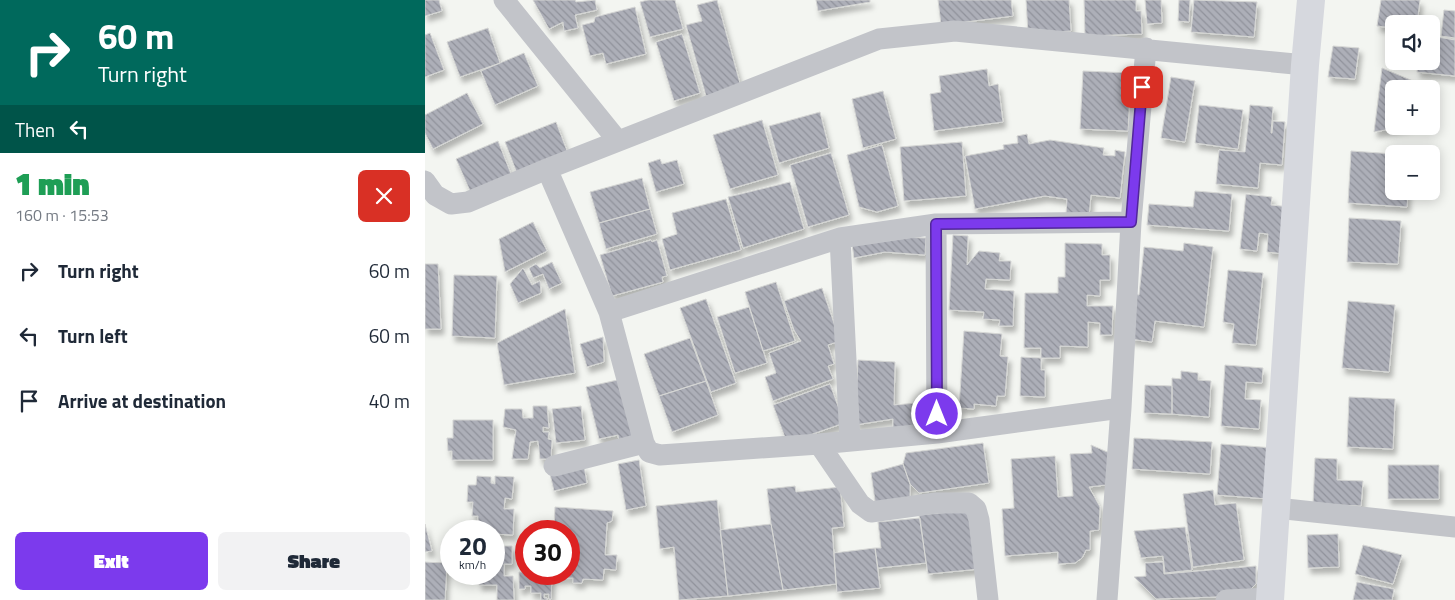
<!DOCTYPE html>
<html lang="en">
<head>
<meta charset="utf-8">
<style>
  :root { --surface:#fff; --page:#f2f2f3; --text:#1f2937; --muted:#747a83; --accent:#7c3aed }
  body { margin:0; font-family:"Titillium Web",sans-serif; background:var(--page); color:var(--text); height:100vh; display:flex; flex-direction:column; font-size:19px; white-space:nowrap }
  * { box-sizing:border-box; margin:0 }
  p { font-size:16px; color:var(--muted) }
  .icon { flex:none; width:28px; height:28px; fill:none; stroke:currentColor; stroke-width:2; stroke-linecap:round; stroke-linejoin:round }
  .map { position:relative; flex:1; overflow:hidden }
  .sheet { display:flex; flex-direction:column; background:var(--surface); width:425px }
  .sheet>* { flex:none }
  .banner { background:#00695c; color:#fff; overflow:hidden }
  .fabs { position:absolute; left:960px; top:15px; display:grid; gap:10px }
  .fabs a { display:grid; place-items:center; width:55px; height:55px; border-radius:8px; background:var(--surface); box-shadow:0 2px 12px #0003; font-size:25px }
  .speed { position:absolute; left:15px; top:520px; display:flex; gap:10px; font-size:25px; font-weight:700; text-align:center }
  .speed>* { display:grid; place-content:center; width:65px; height:65px; border-radius:50%; background:var(--surface); box-shadow:0 2px 12px #0003; line-height:1 }
  .speed small { font-size:12px; font-weight:400 }
  .speed .limit { border:8px solid #d22; background:#fff; color:#111 }
  .pin { position:absolute; display:grid; place-items:center; width:42px; height:42px; color:#fff; margin:-21px; border-radius:10px; box-shadow:0 2px 8px #0006 }
  .me { position:absolute; width:55px; margin:-28px; rotate:0deg; stroke-linejoin:round; filter:drop-shadow(0 0 4px #0008) }
  .turn { display:flex; align-items:center; gap:18px; height:105px; padding:0 15px; font-size:22px }
  .turn .icon { width:65px; height:65px; stroke-width:2.5 }
  .turn b { display:block; font-size:35px; line-height:42px }
  .then { display:flex; align-items:center; height:48px; padding:0 15px; background:#0003; gap:10px; font-size:19px }
  .round { display:grid; place-items:center; flex:none; width:52px; height:52px; border-radius:8px; background:var(--page) }
  .headline { display:flex; align-items:center; justify-content:space-between; height:85px; padding:0 15px }
  h1 { font-size:30px; font-weight:800; line-height:38px; color:#1e9e55 }
  .action { display:flex; gap:10px; margin-top:auto; padding:10px 15px }
  .action a { flex:1; height:58px; border-radius:8px; background:var(--accent); color:#fff; font-size:20px; font-weight:800; line-height:58px; text-align:center }
  .action a+a { background:var(--page); color:var(--text) }
  ul { padding:0; list-style:none }
  li { display:flex; align-items:center; gap:15px; height:65px; padding:0 15px }
  li div { flex:1 }
  li b { display:block; font-size:19px }
  li em { font-style:normal }
  main { display:flex; flex:1; min-height:0 }
  .map>svg:first-child { display:block }
  .building { fill:url(#building-back-hatch); stroke:#d5d6d4; filter:url(#shadow) }
  .lines { fill:none; stroke-linecap:round; stroke-linejoin:round }
  .street { stroke:#c2c4c9; stroke-width:21 }
  .secondary { stroke:#d6d8de; stroke-width:28 }
  .route-casing { stroke:#51269a; stroke-width:12 }
  .route { stroke:#7c3aed; stroke-width:9 }
</style>
</head>
<body>
<main>
<section class="sheet">
<div class="banner">
<div class="turn"><svg class="icon" aria-label="right" viewBox="0 0 24 24"><path d="M7 20v-9h11M14 6l5 5-5 5"/></svg><div><b>60 m</b>Turn right</div></div>
<div class="then">Then<svg class="icon" aria-label="left" viewBox="0 0 24 24"><path d="M17 20v-9H6M10 6l-5 5 5 5"/></svg></div>
</div>
<div class="headline"><div><h1>1 min</h1><p>160 m · 15:53</p></div><a class="round" style="background:#d93025;color:#fff"><svg class="icon" aria-label="close" viewBox="0 0 24 24"><path d="M6 6l12 12M18 6L6 18"/></svg></a></div>
<ul>
<li><svg class="icon" aria-label="right" viewBox="0 0 24 24"><path d="M7 20v-9h11M14 6l5 5-5 5"/></svg><div><b>Turn right</b></div><em>60 m</em></li>
<li><svg class="icon" aria-label="left" viewBox="0 0 24 24"><path d="M17 20v-9H6M10 6l-5 5 5 5"/></svg><div><b>Turn left</b></div><em>60 m</em></li>
<li><svg class="icon" aria-label="arrive" viewBox="0 0 24 24"><path d="M6 21V4h12l-3 4 3 4H6"/></svg><div><b>Arrive at destination</b></div><em>40 m</em></li>
</ul>
<div class="action"><a>Exit</a><a>Share</a></div>
</section>
<div class="map">
<svg width="1030" height="600" viewBox="0 0 1030 600">
  <defs>
    <pattern id="building-back-hatch" width="6" height="6" patternUnits="userSpaceOnUse" patternTransform="scale(1.25)"><rect width="6" height="6" fill="#adafb8"/><path d="M-1 5l2 2M0 0l6 6M5-1l2 2" fill="none" stroke="#90929b"/></pattern>
    <filter id="shadow"><feDropShadow dx="3" dy="5.5" stdDeviation="2.5" flood-color="#0004"/></filter>
  </defs>
  <rect width="100%" height="100%" fill="#f3f5f1"/>
  <path class="building" d="M0,0H14L17,11L0,16Z
    M108,0H150L151,2L170,0L172,10L150,15L153,28L139,31L138,22L124,29Z
    M223,0H250L258,29L225,37L215,2Z
    M292,0L316,87L281,96L261,25L277,21L272,5Z
    M391,0H445V2L393,11Z
    M513,0H586L588,16L516,25Z
    M601,0H644L646,31L603,34Z
    M659,0H711V11H716L717,34L660,36Z
    M720,0H736L737,23L722,24Z
    M754,0H765L764,22L753,21Z
    M769,0L832,2L829,37L766,32Z
    M956,0H995L992,24H969V28L952,26Z
    M210,7L221,54L181,64L178,53L165,56L157,25L169,22L170,17Z
    M1019,10L1030,11V38L1016,36Z
    M63,28L75,63L35,77L22,42Z
    M5,33L19,70L0,77V35Z
    M257,34L275,93L249,101L231,42Z
    M1006,36L1030,40V76L992,72L993,61H1006Z
    M908,46L934,48L930,79L903,77Z
    M99,53L113,86L70,105L56,71Z
    M957,68L988,81L987,89H969V126H983L949,132Z
    M562,69L564,86L573,84L578,122L509,131L505,94L516,92L514,76Z
    M658,71L706,73L703,131L655,129Z
    M746,77L770,81L760,142L736,138Z
    M458,91L471,139L438,148L427,99Z
    M42,93L58,124L8,149L0,133V115Z
    M774,105L818,110L813,149L770,143Z
    M825,105L848,107L846,133H847L848,121L860,122L857,165L835,163L833,188L791,184L794,150L820,152Z
    M395,112L404,148L354,163L344,126Z
    M337,120L353,175L305,189L288,135Z
    M131,122L144,156L93,176L80,142Z
    M602,134L604,144L625,140L679,148L678,155L690,156V150L700,152L695,198L666,195L664,216L641,214L642,199L620,196L550,209L540,156L579,149L578,145L593,143L592,136Z
    M73,141L86,174L45,191L31,159Z
    M537,142L541,196L479,201L475,147Z
    M457,145L473,206L452,212L434,207L422,155Z
    M926,151L969,154V191H983L982,207L923,203Z
    M406,153L424,215L383,227L365,165Z
    M235,159L237,164L252,160L259,184L231,192L223,163Z
    M217,178L225,209L174,223L165,192Z
    M365,182L379,229L318,248L303,197Z
    M770,191L807,194L804,231L722,225L724,204L768,207Z
    M821,194L847,197L846,205L865,207L861,254L842,252L843,234L834,233L832,251L815,249Z
    M301,199L316,250L245,270L237,239L252,234L247,213Z
    M225,209L232,234L181,249L174,223Z
    M924,218L976,221L973,264L922,262Z
    M108,222L122,251L80,272L74,239Z
    M528,235L543,236L542,265L554,251L575,253L574,261H586L585,280L561,279L560,289L589,291L588,326H574L575,320L558,319L559,312L524,310Z
    M473,237L501,238L500,255L460,252L429,258L427,244Z
    M226,240L227,242L232,240L242,276L237,277L238,282L187,296L175,255Z
    M640,243L677,244V255H685V280H675V296L662,295V306H688L687,335H675V323L663,322V347L635,346V358H616V348H599L600,293H633V277H640Z
    M759,243L788,247L779,327L730,321L727,342L705,339L710,294L714,295L719,247L758,251Z
    M127,262L137,283L124,289L118,274L108,278L104,268L111,264L115,268Z
    M0,264H13L16,329H0Z
    M98,268L107,285L115,281L116,293L93,303L85,284Z
    M803,270L838,273L831,345L807,343L809,324L798,322Z
    M29,275L72,276L70,338L27,336Z
    M351,282L370,341L338,351L320,292Z
    M397,288L415,341L403,345L409,364L403,366L408,379L348,401L340,377L351,373L344,353L376,341L369,330L359,301Z
    M281,299L311,383L286,392L255,308Z
    M923,301L970,305L964,372L917,368Z
    M324,307L342,363L310,373L292,317Z
    M140,309L150,373L79,385L72,343Z
    M539,331L577,334L575,356L583,357L580,396H572L571,406L549,404V409L534,408Z
    M178,337L179,362L162,367L155,344Z
    M265,338L281,381L234,396L219,354Z
    M596,357L616,358V370H620V397L595,396Z
    M433,360L470,362L469,405L504,402L503,427L468,433V419L430,425Z
    M800,365L838,368L837,383L821,382L820,399L836,400L834,429L796,426Z
    M756,371L773,373V380L786,381L784,417L747,414V378L756,379Z
    M197,379L213,443L195,447L193,435L174,439L161,387Z
    M281,381L293,415L247,432L234,396Z
    M405,384L419,423L362,443L348,405Z
    M720,385L747,386V414L719,413Z
    M924,397L970,399L968,449L922,447Z
    M108,406H122L124,428L118,427V432H124L123,439L127,440L126,459H115L113,441L105,442L103,459H87L91,430L78,427L80,409H97L98,418H108Z
    M156,406L160,440L131,443L127,409Z
    M28,420H68V460H27V451H23L22,438H28Z
    M709,438L787,442L785,474L707,469Z
    M558,443L564,483L494,493L485,484L478,464L481,453Z
    M796,444L849,448L844,499L792,495Z
    M666,445L687,454L689,484L664,487L675,507L674,530L665,531V550H661L657,558L650,563L633,564V552L580,556L577,509L589,508L586,459L630,456L633,497L648,496L645,454L667,453Z
    M890,458L912,459V480L938,481L936,506L888,504Z
    M214,460L221,506L201,510L193,464Z
    M478,464L485,484V503L451,508L446,473Z
    M963,465H1014V499H963Z
    M159,466L162,483L129,491L125,474Z
    M52,476L66,477V483L70,484V476L89,477L87,499L80,498L79,509H89L88,535L69,534V531H53V516H47L48,502H42L43,485H51Z
    M370,486L371,492L415,487L419,527L407,528L411,584L358,590L346,524L342,489Z
    M788,490L790,505L811,503L819,560L768,567L758,494Z
    M292,500L303,596L254,600L249,547L235,549L231,506Z
    M130,507L188,511L187,521L182,523L180,555H192L191,570L179,569L178,580L158,579L157,583H148V578L128,577V574H144V531H129Z
    M546,510L554,569L503,574L494,515Z
    M495,518L501,563L453,568L450,548H456L453,522Z
    M0,524L7,551L0,552Z
    M346,524L358,590L303,596L295,530Z
    M760,527L767,570L740,573L738,556L716,558L709,531Z
    M913,534L914,567L883,568L882,535Z
    M938,545L977,555L968,584L930,574Z
    M69,546H87V564H79V576H88L89,600H72V585H54V574H69V558H71V553H69Z
    M450,548L455,588L412,592L409,553Z
    M0,562L22,563L20,600H0Z
    M738,562L739,574L831,566V584L821,594L790,597L731,599L709,577L721,576L720,563Z
    M94,572H101V574H127L126,599H124V594H119V598H122V600H116V593H106V586H100V589H94Z
    M932,582L969,589L967,600H928Z"/>
  <g class="lines">
    <path class="street" d="M79,0L193,141
      M122,169L184,312L219,443L224,452L235,455L394,444L512,433L696,408
      M0,181L10,195L26,204L43,202L122,169L454,39L530,31L880,65
      M511,224L512,433
      M415,238L425,441
      M184,312L415,238L511,224L706,222
      M394,444L435,504L446,512L511,503H544L551,509L554,520L563,600
      M129,466L219,443
      M851,508L1030,527
      M682,600L696,408L706,222L721,48
      M801,600L845,598"/>
    <path class="secondary" d="M845,600L880,65L886,0"/>
  </g>
  <g class="lines">
    <g class="route-casing">
      <path id="route" d="M512,414L511,224L706,222L717,87"/>
    </g>
    <use href="#route" class="route"/>
  </g>
</svg>
<div class="fabs">
<a><svg class="icon" aria-label="sound" viewBox="0 0 24 24"><path d="M4 9h4l5-4v14l-5-4H4zM17 9q2 3 0 6"/></svg></a>
<a>+</a>
<a>−</a>
</div>
<div class="speed"><div>20<small>km/h</small></div><div class="limit">30</div></div>
<div class="pin" style="left:717px;top:87px;background:#d93025"><svg class="icon" aria-label="arrive" viewBox="0 0 24 24"><path d="M6 21V4h12l-3 4 3 4H6"/></svg></div>
<svg class="me" style="left:512px;top:414px" viewBox="-20 -20 40 40"><circle r="17" fill="#7c3aed" stroke="#fff" stroke-width="3"/><path d="M0-11L8 9 0 5-8 9z" fill="#fff"/></svg>
</div>
</main>
</body>
</html>
